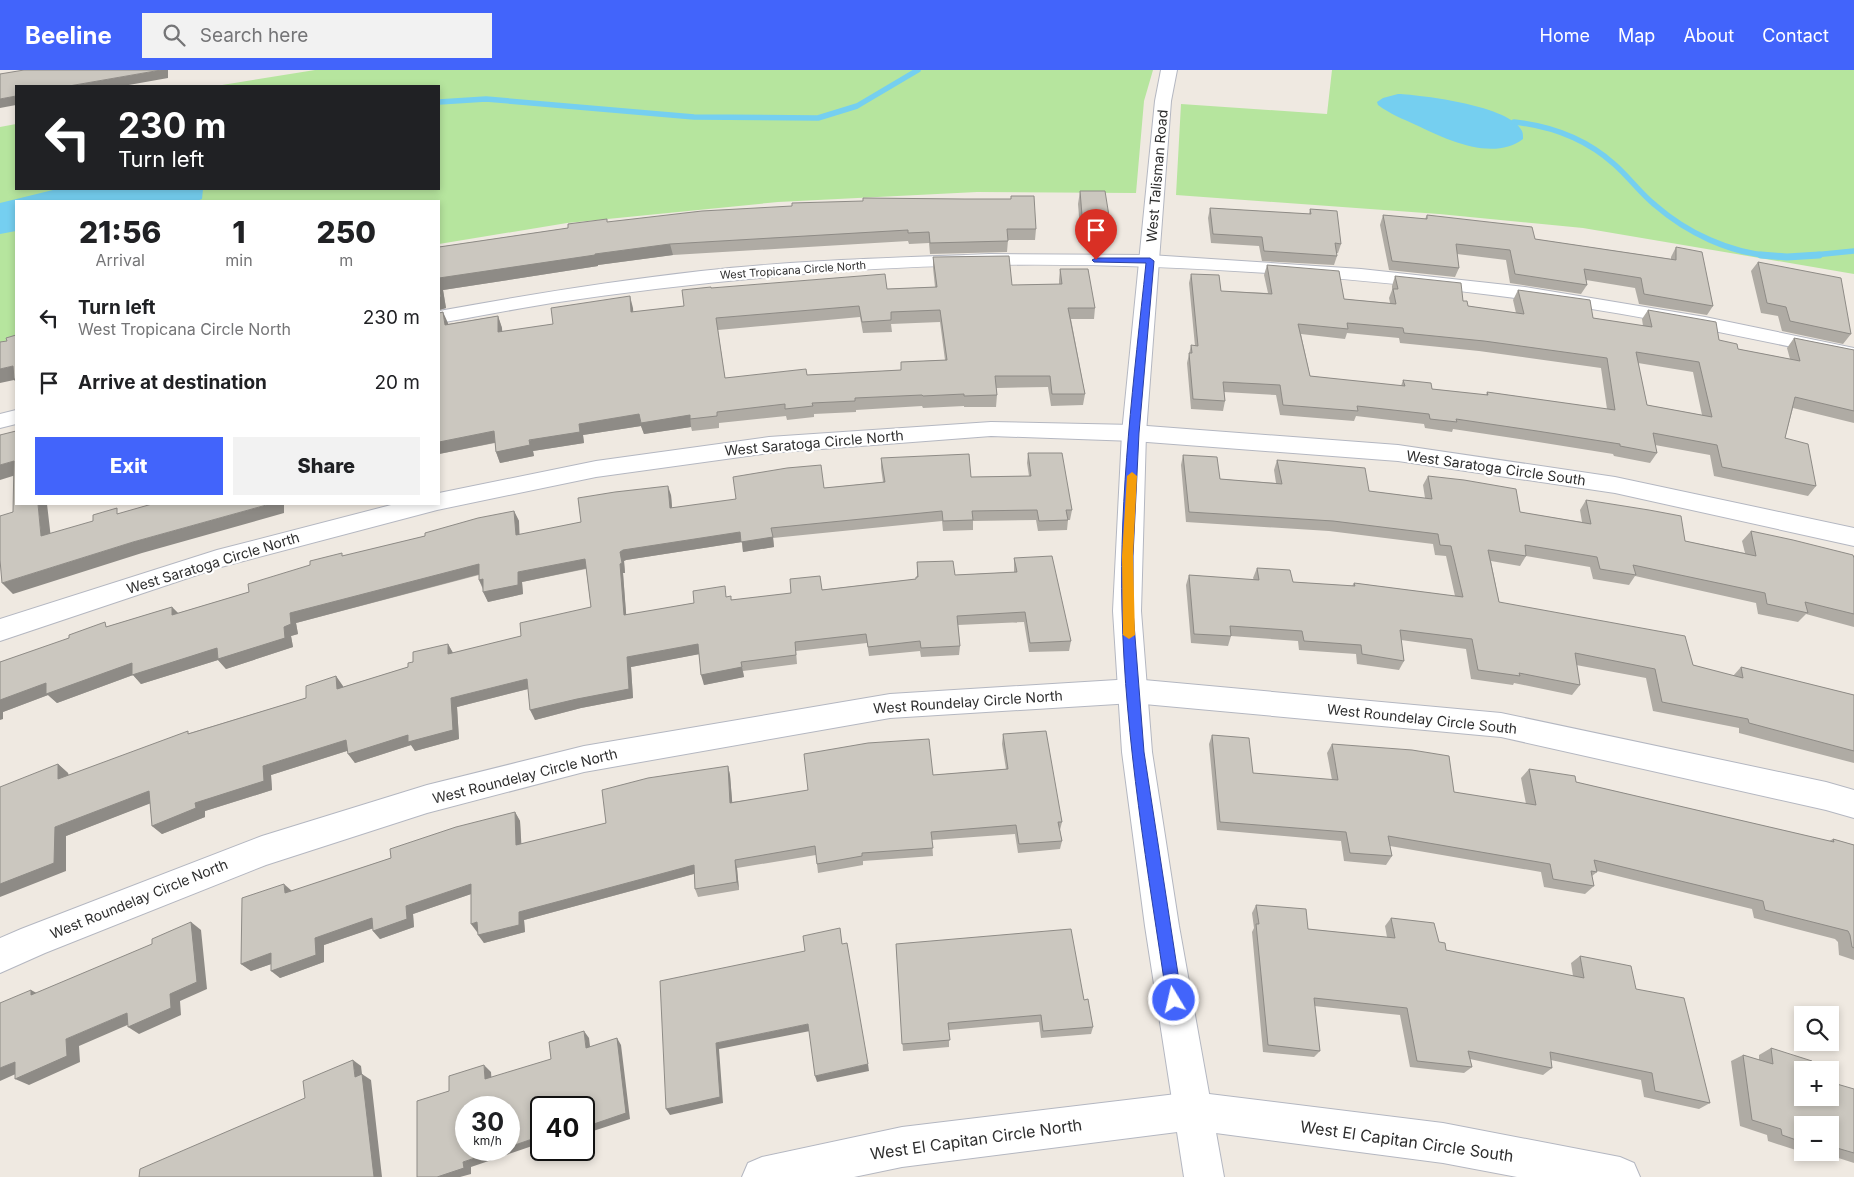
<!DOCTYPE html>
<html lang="en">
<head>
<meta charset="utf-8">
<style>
  :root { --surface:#fff; --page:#f2f2f2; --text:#202124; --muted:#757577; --accent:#4264fb }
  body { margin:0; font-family:Inter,sans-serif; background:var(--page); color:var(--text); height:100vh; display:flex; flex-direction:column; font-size:19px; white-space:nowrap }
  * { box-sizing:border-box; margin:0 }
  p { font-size:16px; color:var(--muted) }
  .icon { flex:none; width:28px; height:28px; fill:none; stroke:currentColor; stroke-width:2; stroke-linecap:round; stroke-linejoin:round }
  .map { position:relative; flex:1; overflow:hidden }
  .sheet { position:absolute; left:15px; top:130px; width:425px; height:305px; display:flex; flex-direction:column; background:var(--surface); border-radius:0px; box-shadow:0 2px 8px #0003 }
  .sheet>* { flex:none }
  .banner { position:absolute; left:15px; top:15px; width:425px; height:105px; border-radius:0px; box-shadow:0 2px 8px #0003; background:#202124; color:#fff; overflow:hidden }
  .buttons { position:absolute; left:1794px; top:936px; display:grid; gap:10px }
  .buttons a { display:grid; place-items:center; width:45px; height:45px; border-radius:0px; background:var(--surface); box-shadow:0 2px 8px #0003; font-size:25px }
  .speed { position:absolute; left:455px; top:1026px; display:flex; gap:10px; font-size:25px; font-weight:700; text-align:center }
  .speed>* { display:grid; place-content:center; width:65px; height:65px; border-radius:50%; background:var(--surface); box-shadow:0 2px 8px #0003; line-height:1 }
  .speed small { font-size:12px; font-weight:400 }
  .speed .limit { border:2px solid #111; border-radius:8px; background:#fff; color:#111 }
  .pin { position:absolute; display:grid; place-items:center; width:42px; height:42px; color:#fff; margin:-51px -21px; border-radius:50% 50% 50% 0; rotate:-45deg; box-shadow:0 0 5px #0007 }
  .pin .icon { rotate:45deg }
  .me { position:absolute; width:55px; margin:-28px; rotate:351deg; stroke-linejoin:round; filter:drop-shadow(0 0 4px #0008) }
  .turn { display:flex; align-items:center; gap:18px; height:105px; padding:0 20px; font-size:22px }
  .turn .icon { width:65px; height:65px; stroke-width:2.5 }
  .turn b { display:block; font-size:35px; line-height:42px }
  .eta { display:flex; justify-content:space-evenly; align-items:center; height:85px; text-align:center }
  .eta b { font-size:30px; font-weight:800; line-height:35px }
  .primary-button { display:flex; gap:10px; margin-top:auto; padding:10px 20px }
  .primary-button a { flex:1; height:58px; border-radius:0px; background:var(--accent); color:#fff; font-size:20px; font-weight:800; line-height:58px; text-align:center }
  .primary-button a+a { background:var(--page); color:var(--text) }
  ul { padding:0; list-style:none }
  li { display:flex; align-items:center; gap:15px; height:65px; padding:0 20px }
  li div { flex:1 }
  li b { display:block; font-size:19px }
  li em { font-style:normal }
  header { display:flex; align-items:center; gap:30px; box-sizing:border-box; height:70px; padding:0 25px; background:var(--accent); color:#fff }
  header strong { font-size:24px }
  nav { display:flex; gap:28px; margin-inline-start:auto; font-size:18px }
  .search { width:350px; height:45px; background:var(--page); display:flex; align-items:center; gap:12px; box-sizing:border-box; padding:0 18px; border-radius:0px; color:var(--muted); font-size:19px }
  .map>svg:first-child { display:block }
  .green { fill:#b6e59e }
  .water { fill:#75cff0 }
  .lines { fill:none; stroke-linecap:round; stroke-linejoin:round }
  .stream-far1 { stroke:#75cff0; stroke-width:5.5 }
  .stream { stroke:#75cff0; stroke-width:7 }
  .minor-casing { stroke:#b4b7c1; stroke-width:2 }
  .tertiary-casing { stroke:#b4b7c1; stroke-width:2 }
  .minor { fill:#fff; fill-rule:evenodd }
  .tertiary { fill:#fff; fill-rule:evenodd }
  .wall { fill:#afaba4; fill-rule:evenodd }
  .shaded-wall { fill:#8e8b86 }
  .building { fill:#cbc7bf; stroke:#8e8b86; fill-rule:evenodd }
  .route { fill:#4264fb; stroke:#2b41a3 }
  .slow { fill:#f59e0b }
  .labels { text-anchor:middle; stroke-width:4.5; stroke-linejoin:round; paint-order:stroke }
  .far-street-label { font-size:11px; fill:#2e2e2e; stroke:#fff }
  .street-label { font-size:14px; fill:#2e2e2e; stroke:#fff }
  .near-street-label { font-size:16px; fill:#2e2e2e; stroke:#fff }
</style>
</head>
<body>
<header>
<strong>Beeline</strong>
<div class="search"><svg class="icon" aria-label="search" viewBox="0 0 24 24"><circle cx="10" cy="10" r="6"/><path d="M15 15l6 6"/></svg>Search here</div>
<nav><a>Home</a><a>Map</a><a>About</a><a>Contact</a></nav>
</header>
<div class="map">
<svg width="1854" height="1107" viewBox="0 0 1854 1107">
  <rect width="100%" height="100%" fill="#efe9e1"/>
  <path class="green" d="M315,0H1153L1144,31L1136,123L977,122L778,132L567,153L439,174V131H16V271L0,275V57L16,54V119H439V16H216Z
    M1332,0H1854V204L1583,158L1439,144L1176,125L1181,34L1327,44Z"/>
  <path class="water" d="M1398,24C1423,25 1511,36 1522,61C1523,63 1523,66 1523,69C1493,92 1445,69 1416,55C1403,49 1390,44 1378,35L1377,32L1383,28Z
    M57,119H203L202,129L197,131H16V161L0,164V133Z"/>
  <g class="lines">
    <path class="stream-far1" d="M439,32L486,29L694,47L818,48L857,36L918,0
      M1514,52C1551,56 1586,69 1614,94C1629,107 1640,123 1655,135C1687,163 1730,183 1772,186
      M1804,186L1854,181"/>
    <path class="stream" d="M1761,185L1787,187L1819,185"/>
    <g class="minor-casing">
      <path id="minor" d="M989,184L1150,185L1361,199L1525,217L1705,247L1854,278V290C1744,267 1634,243 1523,229C1297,199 1057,185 829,202C736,209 644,219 552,233C514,239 476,247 439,253V241C526,225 613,211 701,201C797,190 893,188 989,184Z
        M16,340V354L0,358V344Z
        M991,352L1134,355L1398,375L1615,407L1854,458V476L1615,423L1398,391L1134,371L991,366L769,383L596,407L437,440L221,497L0,571V549L217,480L395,434H439V423L596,391L769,367Z
        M1133,609L1501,643L1826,712L1854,720V748L1826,740L1501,667L1133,633L890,648L584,702L427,743L266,795L45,883L0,903V868L21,859L262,766L427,715L584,676L890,624Z
        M1193,1022L1443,1053L1620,1087L1634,1093L1640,1107H1517L1443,1093L1193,1060L902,1097L854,1107H742L748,1093L762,1087L902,1057Z"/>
    </g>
    <g class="tertiary-casing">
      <path id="tertiary" d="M1161,0H1177L1171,31L1146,363L1141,541L1152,682L1179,856L1224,1107H1184L1145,856L1122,682L1113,541L1122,363L1155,31Z"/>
    </g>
    <use href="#minor" class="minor"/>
    <use href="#tertiary" class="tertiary"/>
  </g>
  <path class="wall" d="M1080,121L1109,146L1107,160L1080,159L1078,134Z
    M1210,138L1309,144L1310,139L1341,174L1338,183H1336L1337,186L1334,195L1262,191L1259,176L1211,173L1208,148Z
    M1383,145L1425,149L1427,145L1535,169L1671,189V187L1676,177L1713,236L1707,245L1639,234L1635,218L1586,210L1587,215L1581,224L1510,213L1506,190L1457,184L1459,198L1455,207L1389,200L1380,155Z
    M608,152L1036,159L1035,170H1008L1007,182L930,184L929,173L909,174L908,171L673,185L598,195V196L443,220L446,238L439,240V177L568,158Z
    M933,187L1012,215L1059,214V210L1060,199L1095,238L1094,249H1071L1085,324L1083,335L1051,336L1048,317L996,318L997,325L996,337H964V336L923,338L922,336L856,340V342L814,344V347L787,350L786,346L719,353V358L692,361L691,357L644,364L641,356L583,365L584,373L533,381L534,386L500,393L496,382L495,373L439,384L448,254L498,246L502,258V262L553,254L633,238V242L684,236L711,218L887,219L935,217L933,198ZM860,247L863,263L892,262L891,254L940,252L945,290L901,292V300L807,305L725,308L718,260Z
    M1758,192L1851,264L1843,274L1782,261L1778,246L1761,243L1751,201Z
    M1267,195L1344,229L1390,233L1389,228L1392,220V216L1395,206L1463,231L1468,236L1516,243L1513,230L1518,220L1593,248L1643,256L1642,249L1648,240L1738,279L1790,289L1787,278L1794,268L1854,280V353L1793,338L1785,368L1816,416L1808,426L1714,406L1710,385L1655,375L1657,383L1650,393L1614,386L1613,384L1532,371L1453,359L1452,362L1425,358L1424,354L1356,346L1354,351L1280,345L1276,325L1224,322L1225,331L1223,341L1191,339L1187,293L1191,275L1195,276L1189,213L1191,204L1221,221L1268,223L1264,205ZM1347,263L1399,268L1400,273L1479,281L1601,298L1607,339L1487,322L1486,325L1432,319L1403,310L1401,316L1310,306L1301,264L1345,269ZM1638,293L1693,302L1702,345L1647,335Z
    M1028,383L1072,440L1070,450H1068L1067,460L1038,461L1036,450L973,451V460L943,461L942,451L773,468L774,477L743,482L742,472L626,490L624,491L625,503H623L626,545L727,527L732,530L916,509L917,507V492L955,505L1014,502V488L1071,571L1069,581L1029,582L1024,552L958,555L960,576L959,585L921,587L920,581L869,586L867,573L796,581L797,594L743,601L744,607L704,615L699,584L631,597L633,628L581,638L535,650L528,619L457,637L459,669L415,681L411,675L355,693L347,681L271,705L272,720L205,741V747L162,764L152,756L150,733L66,766V801L58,694L68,703L69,705L190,663L306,628L336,606L343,617L408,597L413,592L448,574L453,583L521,566L591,537L586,499L522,512L523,524L488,532L479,510V505L296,553L298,564L291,566L293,577L226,599L218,590L141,614L133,605L57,633L48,625L3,642V649L0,592L109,556L172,537L178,543L249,522L344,486L425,466L514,441L519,451V465L581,452L671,425L672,438L824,418L883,412L881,398V388L971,407L1029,406L1027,393Z
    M1183,385L1220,409L1276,413L1274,400L1277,390L1369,421L1425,428L1423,415L1428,406L1520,442L1582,452L1580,440L1586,430L1685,471L1745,483L1742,471L1751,461L1854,488V557L1806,544L1798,552L1758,544L1756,533L1635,506L1629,515L1593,509L1590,497L1526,486L1520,496L1491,491L1499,532L1693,595L1733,606L1741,597L1854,625V693L1739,663V658L1653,641L1646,608L1576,595L1580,615L1572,625L1514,613L1513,615L1471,609L1466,579L1401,570L1404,591L1399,600L1357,594L1356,584L1299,580L1298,571L1231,566L1228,576L1191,573L1186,515L1189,505L1254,510L1253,508L1257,498L1293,512L1352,516L1354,513L1455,526L1446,486L1435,485L1433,474L1329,461L1186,452L1181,395Z
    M1003,664L1062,752L1060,760L1062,771L1060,779L1018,783L1015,764L932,770L933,786L863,791V795L818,803L816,785L737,798L739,820L698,827L695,819L694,804L524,850L525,862L484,873L477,862L471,824L413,844L414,857L380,869L373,861V858L324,875V892L280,908L271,894L251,901L241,894L292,821L391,788L515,742L520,751L521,774L606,753L728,696L730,705L732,732L933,705L1006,699L1002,674Z
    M1212,665L1253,703L1332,710L1327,683L1332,674L1454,722L1526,734L1521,708L1529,699L1576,712L1829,771L1833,769L1854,775V890L1839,885L1838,872L1835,869L1754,848L1752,839L1597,801V802L1592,806L1594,816L1585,824L1544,817L1541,802L1390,776L1392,786L1386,795L1344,791L1341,771L1217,760L1209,674Z
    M1256,835L1308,859L1387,867L1385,856L1391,848L1439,872L1446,880L1573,906L1571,893L1580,886L1636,919L1710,1033L1699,1039L1644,1027L1641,1010L1551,990L1552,998L1543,1005L1470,989L1472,997L1464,1003L1410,997L1400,945L1314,936L1320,981L1314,987L1263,982L1252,862L1254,858L1252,843Z
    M896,874L1084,930L1093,957L1091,964L1041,968L1039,952L949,960V977L903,981Z
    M1771,978L1802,1028L1854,1019V1093L1823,1083L1816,1086L1805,1082H1830V1055H1802V1082L1768,1071L1767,1065L1740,1056L1731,991L1743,985L1759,990V985Z"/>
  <path class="shaded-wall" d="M161,0H168V8L123,16H69Z
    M16,26V35L0,38V29Z
    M670,174L673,185L598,195V196L443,220L446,238L439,240V208L595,184Z
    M630,226L633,238L634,254L631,242Z
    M443,242L448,253L450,266L445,255Z
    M498,246L502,258L503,274L498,262Z
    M13,296L16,301V312L14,310L0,313V299Z
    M639,344L690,345L691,357L644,364L641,356L583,365L584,373L533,381L534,386L500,393L496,382L579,354Z
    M494,361L498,372L439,384V372Z
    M14,391L16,405L0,410V395Z
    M668,416L671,425L673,448L670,438Z
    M38,434H47L52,477L41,466Z
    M270,434H284V443L142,483L13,524L2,513L133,472Z
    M514,441L519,451L520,475L516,465Z
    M740,462L773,467L774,477L743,482L742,472L626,490L624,491L625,503H623L627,555L624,545L620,494V482L623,480Z
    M585,489L588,498L522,512L523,524L488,532L483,522L518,502Z
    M479,494L484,503L296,553L298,564L291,566L293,577L226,599L218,590L141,614L133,605L57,633L48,625L3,642V649L0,650V630L46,613L284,557L290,543Z
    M483,509L484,520L479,510Z
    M172,537L181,546L172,545Z
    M448,574L453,583L448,584Z
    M698,574L700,584L631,597L633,628L581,638L535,650L530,640L627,587Z
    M741,592L744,607L704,615L701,605Z
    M336,606L343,616L344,628L337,619Z
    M527,609L532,618L457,637L459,669L415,681L411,675L355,693L348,684L451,628Z
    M346,670L353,679L271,705L272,720L205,741V747L162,764L152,756L263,696Z
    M58,694L68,703L69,717L58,709Z
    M728,696L730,705L733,741L730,733Z
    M149,721L159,730L66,766V801L0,827V814L55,757Z
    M515,742L520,751L522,784L516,775Z
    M735,790L737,798L739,820L737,812Z
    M694,795L697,803L524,850L525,862L484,873L478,865L519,842Z
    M284,814L293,822L285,823Z
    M471,814L477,822L413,844L414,857L380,869L373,861L406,836Z
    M372,848L380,856L324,875V892L280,908L271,901L315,868Z
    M191,852L201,860L207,919L180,931L181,945L139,964L128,957L170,924Z
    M477,852L483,860L477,862L471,854Z
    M271,883L280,891L251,901L241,894Z
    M31,920L44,927L31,925Z
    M127,943L139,950L79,976L80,992L29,1015L15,1009L66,969Z
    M808,954L810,961L719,979L723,1033L670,1045L666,1039L716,973Z
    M584,961L589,968L591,984L586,978Z
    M617,968L621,975L630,1049L590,1062L587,1058L584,1059V1052Z
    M353,990L361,996L362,1004L371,1010L382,1107H374L355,1007Z
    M15,992L29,998L0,1011V998Z
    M868,994L869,1001L817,1012L815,1006Z
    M484,995L491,1002L492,1016L485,1009Z
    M541,1066V1073L471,1097V1104L460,1107H437L463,1092L499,1080H509V1077Z"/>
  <path class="building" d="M24,0H161L69,16H16V26L0,29V4Z
    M1080,121H1105L1109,146L1082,145Z
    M1011,126H1034L1036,159H1007L1008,171L930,173L929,162L908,163V160L670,174L595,184V185L439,208V177L568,158V154L607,149V152L702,141L792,136V133L863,131V128L964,129H1011Z
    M1210,138L1311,144L1310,139L1337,141L1341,174L1335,173L1337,186L1264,181L1262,167L1213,164Z
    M1383,145L1427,149V145L1532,157L1535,169L1676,190V177L1702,182L1713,236L1644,224L1641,208L1584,199L1587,215L1515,204L1510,180L1456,174L1459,198L1392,191Z
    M1009,186L1012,215L1062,214L1060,199H1088L1095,238H1068L1085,324H1052L1050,306H995L997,325L964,326V324L923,326L922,325L855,328V331L812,333L813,336L785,339V334L717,342V346L690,349V345L641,353L639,344L579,354L580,362L529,370L530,375L496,382L494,361L439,372V243L443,242L445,255L498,246V262L553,254L551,238L630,226L631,242L684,236L682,220L711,217V218L885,204L887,219L937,217L933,187ZM859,236L862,252L891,250V242L940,240L947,290L901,292V300L807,305L806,299L725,308L716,248Z
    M1758,192L1841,208L1851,264L1790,251L1786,237L1767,233Z
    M1267,195L1339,201L1344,229L1396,234L1393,219H1398L1395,206L1442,211L1461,213L1463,231H1467L1468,236L1524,244L1518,220L1590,230L1593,248L1652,257L1648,240L1716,252L1719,270L1737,274L1738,279L1800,291L1794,268L1854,280V341L1795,327L1785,368L1808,374L1816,416L1722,397L1717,375L1653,363L1657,383L1620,376V374L1537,361L1456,349L1457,352L1430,349L1429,344L1357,336L1358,341L1283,335L1280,315L1223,312L1225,331L1193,329L1189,283H1192L1191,275L1198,276L1191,204L1219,205L1221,221L1272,224ZM1347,253L1403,258L1404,263L1484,271L1607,288L1615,340L1487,322L1488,325L1432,319L1431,313L1403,310L1405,316L1310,306L1298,254L1348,259ZM1636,282L1699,292L1712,347L1647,335Z
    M439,211L441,227H439Z
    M16,265V309H14L13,296L0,299V272L7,271L6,268Z
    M16,361V434H38L41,466L93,451V445L117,438V444L152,434H270L133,472L2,513L0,490V446L13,442L14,391L0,395V365Z
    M1028,383H1062L1072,440H1066L1068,450L1039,451L1037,440L972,441L973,450L943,451L942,441L771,458L773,467L741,472L740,462L623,480L620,482L622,493L620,494L624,545L694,533L693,521L725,516L726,527L731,526V530L791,523L790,509L820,506L822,520L916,509V507H918L917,492L953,491L955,505L1017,502L1014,488L1052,486L1071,571L1030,573L1025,542L957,546L960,576L921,578L920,571L868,577L866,564L795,572L796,585L741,592L742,597L701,605L698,574L627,587L629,619L577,629L530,640L527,609L451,628L453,660L408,672V665L348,684L346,670L263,696L264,711L195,733L196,738L152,756L149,721L55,757L54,793L0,814V717L58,694V709L188,661V664L306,628V616L336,606L337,619L408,597V593L413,592V582L448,574V584L521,566L520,553L591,537L585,489L518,502V515L483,522V509L479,510V494L290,543L291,554L284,557L285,568L218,589L217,578L132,605V593L46,624V613L0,630V592L69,568V565L105,552L106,557L172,537V545L249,522L248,514L310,495V491L342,483V486L425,466V463L478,448L514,441L516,465L581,452L578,428L615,422L668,416L670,438L736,429L733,407L787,398L821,395L824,418L885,412L881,388L969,384L971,407L1031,406Z
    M1183,385L1217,387L1220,409L1282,414L1277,390L1365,398L1369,421L1432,429L1428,406L1464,410L1516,419L1520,442L1591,454L1586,430L1649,440L1681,446L1685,471L1756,486L1751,461L1793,470L1853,485L1854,488V544L1805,532L1808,543L1767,534L1765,523L1633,495L1636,505L1600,499L1597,487L1525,475L1526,486L1488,480L1499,532L1685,566L1693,595L1743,608L1741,597L1854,625V681L1749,653L1748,649L1662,632L1655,599L1575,583L1580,615L1519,603L1520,606L1478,600L1472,569L1400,560L1404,591L1362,584L1361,575L1304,571L1302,561L1230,556L1231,566L1194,564L1189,505L1259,510L1257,498L1290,500L1293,512L1355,516L1354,513L1463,527L1451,476L1440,475L1438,464L1333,451L1189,442Z
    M1046,661L1062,752H1058L1062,771L1019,774L1016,755L931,762L933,778L862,783V786L817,794L815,776L735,790L737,812L695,819L694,795L519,842V855L478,865L477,852L471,854V814L406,836L407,849L373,861L372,848L315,868L316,885L271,901V883L241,894L242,828L284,814L285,823L391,788L390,779L456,757L515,742L516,775L606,753L602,720L648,708L728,696L730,733L808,720L804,684L868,673L929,669L933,705L1008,699L1003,664Z
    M1212,665L1249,668L1253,703L1338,710L1332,674L1412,680L1449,686L1454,722L1536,735L1529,699L1575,706L1576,712L1834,772L1833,769L1854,775V878L1852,877L1850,865L1848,861L1765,840L1763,831L1594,790L1597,802L1591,801L1594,816L1553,809L1550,794L1388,766L1392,786L1350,783L1346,762L1220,752Z
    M1256,835L1306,839L1308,859L1395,868L1391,848L1434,853L1439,872L1445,873L1446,880L1584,908L1580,886L1631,896L1636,919L1684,928L1710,1033L1655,1021L1652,1003L1550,982L1552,998L1468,981L1472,997L1417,991L1407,938L1314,928L1320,981L1268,975L1256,854H1259Z
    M191,852L197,912L170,924L171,938L128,957L127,943L66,969L67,986L15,1009V992L0,998V933L31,920V925L152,874V869Z
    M840,858L842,874L847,873L868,994L815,1006L808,954L716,973L720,1027L666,1039L660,911L805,881L803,866Z
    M1071,859L1084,930L1088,929L1093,957L1043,961L1041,945L948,953L950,970L902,974L896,874Z
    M584,961L586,978L617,968L626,1043L585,1057V1052H584V1038H541V1066L509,1077V1038H466V1080H499L463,1092L464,1098L437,1107H417V1031L449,1021V1006L484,995L485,1009L551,989L549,972Z
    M1771,978L1812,991L1813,1000H1802V1028H1830V1012L1854,1019V1083L1830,1076V1055H1802V1072L1782,1065L1781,1059L1752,1050L1743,985L1773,994Z
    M353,990L355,1007L362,1004L374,1107H139L140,1099L305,1028L303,1011Z"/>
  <path class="route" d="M1096,188H1150L1154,191L1139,363L1133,486V541L1144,682L1182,930L1179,936L1174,938L1169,936L1167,930C1148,801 1125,671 1122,540C1119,424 1134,308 1146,193L1094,192L1092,190Z"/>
  <path class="slow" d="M1132,402L1137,406L1133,486L1135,565L1129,569L1123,565L1122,486L1127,406Z"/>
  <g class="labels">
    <g class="far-street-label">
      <text transform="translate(793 200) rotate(-4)" y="4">West Tropicana Circle North</text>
    </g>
    <g class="street-label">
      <text transform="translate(1157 106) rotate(-85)" y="5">West Talisman Road</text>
      <text transform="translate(814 373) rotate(-5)" y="5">West Saratoga Circle North</text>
      <text transform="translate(1496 398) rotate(8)" y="5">West Saratoga Circle South</text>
      <text transform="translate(213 493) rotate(-17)" y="5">West Saratoga Circle North</text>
      <text transform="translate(968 632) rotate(-4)" y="5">West Roundelay Circle North</text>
      <text transform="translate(1422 649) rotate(6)" y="5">West Roundelay Circle South</text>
      <text transform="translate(525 706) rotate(-14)" y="5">West Roundelay Circle North</text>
      <text transform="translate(139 829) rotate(-22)" y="5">West Roundelay Circle North</text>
    </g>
    <g class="near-street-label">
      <text transform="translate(976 1069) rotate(-8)" y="6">West El Capitan Circle North</text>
      <text transform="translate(1407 1071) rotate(8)" y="6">West El Capitan Circle South</text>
    </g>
  </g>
</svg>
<div class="buttons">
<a><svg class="icon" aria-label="search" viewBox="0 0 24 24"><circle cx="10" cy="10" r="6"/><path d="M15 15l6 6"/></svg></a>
<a>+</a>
<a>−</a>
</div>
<div class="speed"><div>30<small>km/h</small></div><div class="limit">40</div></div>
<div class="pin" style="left:1096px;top:190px;background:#d93025"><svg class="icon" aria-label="arrive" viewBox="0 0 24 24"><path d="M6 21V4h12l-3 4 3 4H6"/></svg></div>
<svg class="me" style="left:1174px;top:930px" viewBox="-20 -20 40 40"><circle r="17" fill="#4264fb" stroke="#fff" stroke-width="3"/><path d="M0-11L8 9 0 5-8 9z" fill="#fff"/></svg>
<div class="banner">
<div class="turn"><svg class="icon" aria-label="left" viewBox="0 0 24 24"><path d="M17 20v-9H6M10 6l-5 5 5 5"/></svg><div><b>230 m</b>Turn left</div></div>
</div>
<section class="sheet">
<div class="eta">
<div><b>21:56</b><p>Arrival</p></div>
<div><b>1</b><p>min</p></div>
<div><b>250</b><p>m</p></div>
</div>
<ul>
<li><svg class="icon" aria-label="left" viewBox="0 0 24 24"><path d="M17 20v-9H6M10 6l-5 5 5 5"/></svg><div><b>Turn left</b><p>West Tropicana Circle North</p></div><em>230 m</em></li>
<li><svg class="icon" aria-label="arrive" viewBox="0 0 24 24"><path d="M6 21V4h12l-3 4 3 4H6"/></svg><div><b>Arrive at destination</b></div><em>20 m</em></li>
</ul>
<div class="primary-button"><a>Exit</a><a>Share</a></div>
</section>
</div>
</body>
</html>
